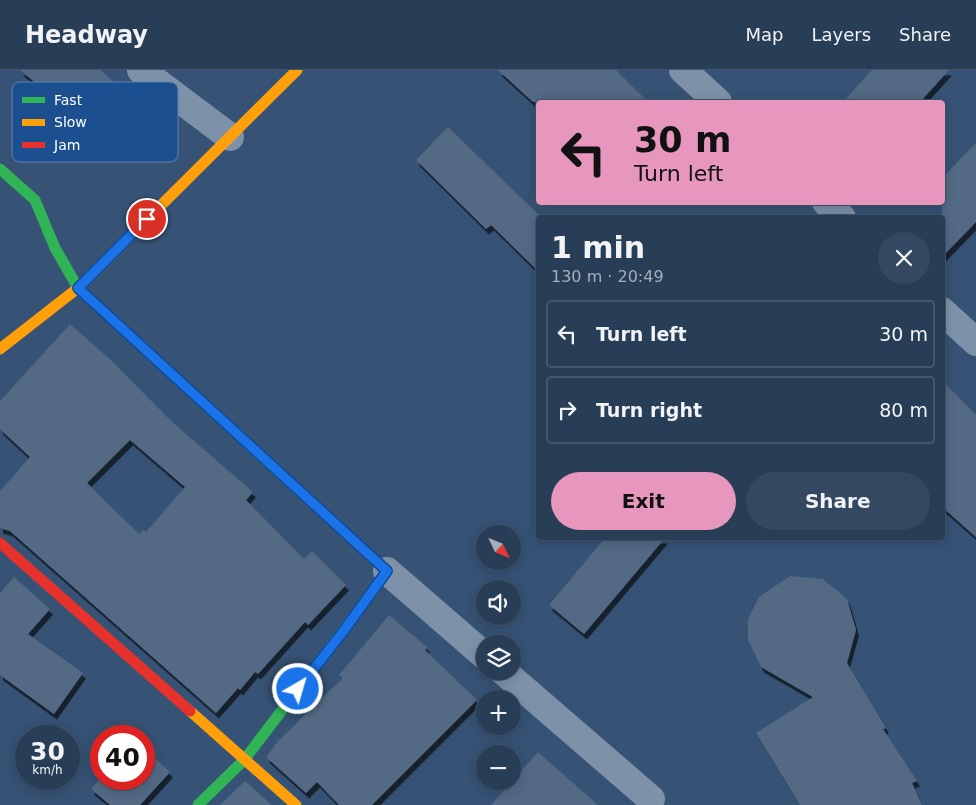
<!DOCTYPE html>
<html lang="en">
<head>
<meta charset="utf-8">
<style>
  :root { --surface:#283e57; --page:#344961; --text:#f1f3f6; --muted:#a5aeba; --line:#44576d; --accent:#e797bd }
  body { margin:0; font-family:"DejaVu Sans",sans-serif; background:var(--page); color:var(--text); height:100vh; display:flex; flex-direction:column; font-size:19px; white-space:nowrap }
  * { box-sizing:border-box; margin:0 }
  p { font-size:16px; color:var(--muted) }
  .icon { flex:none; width:28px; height:28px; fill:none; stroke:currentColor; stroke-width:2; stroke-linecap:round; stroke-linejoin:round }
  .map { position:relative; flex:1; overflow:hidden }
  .panel { position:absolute; left:536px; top:145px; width:409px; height:325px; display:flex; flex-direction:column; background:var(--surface); border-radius:5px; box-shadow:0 2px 12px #0003,0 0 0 1px var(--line) }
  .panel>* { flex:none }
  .top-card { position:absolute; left:536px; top:30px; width:409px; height:105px; border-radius:5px; box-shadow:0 2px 12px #0003,0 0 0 1px var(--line); background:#e797bd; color:#111; overflow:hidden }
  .needle { width:32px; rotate:133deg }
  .buttons { position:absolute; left:476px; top:455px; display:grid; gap:10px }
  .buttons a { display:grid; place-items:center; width:45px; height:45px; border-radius:50%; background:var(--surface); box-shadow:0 2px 12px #0003,0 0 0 1px var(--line); font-size:25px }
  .speed { position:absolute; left:15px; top:655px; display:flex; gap:10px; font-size:25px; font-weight:700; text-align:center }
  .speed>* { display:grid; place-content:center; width:65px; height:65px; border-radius:50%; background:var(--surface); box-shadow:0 2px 12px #0003,0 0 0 1px var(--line); line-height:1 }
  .speed small { font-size:12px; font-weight:400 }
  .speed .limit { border:8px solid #d22; background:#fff; color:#111 }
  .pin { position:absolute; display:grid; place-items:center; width:42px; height:42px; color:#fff; margin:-21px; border:2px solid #fff; border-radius:50%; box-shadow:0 1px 5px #0007 }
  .me { position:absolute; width:55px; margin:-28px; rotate:38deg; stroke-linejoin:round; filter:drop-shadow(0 0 4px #0008) }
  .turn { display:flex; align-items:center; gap:18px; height:105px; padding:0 15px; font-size:22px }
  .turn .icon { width:65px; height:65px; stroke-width:2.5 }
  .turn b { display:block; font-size:35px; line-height:42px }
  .round { display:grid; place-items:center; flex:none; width:52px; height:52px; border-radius:26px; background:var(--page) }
  .head { display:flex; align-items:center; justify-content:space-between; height:85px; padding:0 15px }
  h1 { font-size:30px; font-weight:700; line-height:38px }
  .button { display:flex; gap:10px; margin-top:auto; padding:10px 15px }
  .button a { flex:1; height:58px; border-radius:30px; background:var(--accent); color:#111; font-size:20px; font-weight:700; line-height:58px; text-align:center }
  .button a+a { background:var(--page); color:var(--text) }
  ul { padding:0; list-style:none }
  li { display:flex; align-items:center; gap:15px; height:68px; margin:0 10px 8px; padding:0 5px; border:2px solid var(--line); border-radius:5px }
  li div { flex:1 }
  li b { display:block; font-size:19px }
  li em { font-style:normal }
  header { display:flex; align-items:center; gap:30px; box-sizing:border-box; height:70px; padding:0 25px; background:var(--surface); border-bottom:1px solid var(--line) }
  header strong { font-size:24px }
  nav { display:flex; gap:28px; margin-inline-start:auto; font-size:18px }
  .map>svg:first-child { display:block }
  .building { fill:#526984; fill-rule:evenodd; filter:url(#shadow) }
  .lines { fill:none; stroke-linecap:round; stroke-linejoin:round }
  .street { stroke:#7d92a8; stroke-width:28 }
  .fast { stroke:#30b455; stroke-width:11 }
  .slow { stroke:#ff9f0a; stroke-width:11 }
  .jam { stroke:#e5322d; stroke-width:11 }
  .route-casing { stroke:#114b97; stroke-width:12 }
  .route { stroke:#1a73e8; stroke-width:9 }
  .key { fill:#1b4f8f; stroke:#5f84b1; stroke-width:1 }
  .key-label { font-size:14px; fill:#fff }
</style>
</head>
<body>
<header>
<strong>Headway</strong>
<nav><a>Map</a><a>Layers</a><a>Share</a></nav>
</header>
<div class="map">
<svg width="976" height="735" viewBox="0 0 976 735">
  <defs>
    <filter id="shadow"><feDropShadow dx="3" dy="5.5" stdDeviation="0" flood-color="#0009"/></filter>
  </defs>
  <rect width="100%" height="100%" fill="#365274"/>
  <path class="building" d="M20,0H100L124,20L91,59Z
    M498,0H616L648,32H533Z
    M872,0H949L920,32H843Z
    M448,57L539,145V202L491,155L486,159L416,90Z
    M976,73V152L942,187V108Z
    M70,254L112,291L171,351L253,422L246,430L304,489L312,481L346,515L308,555L305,552L258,604L255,602L240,620L238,618L216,643L10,461L0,458V421L30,387L0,359V331ZM130,370L185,417L146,462L143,460L139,464L87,413Z
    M942,310L976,345V467L942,437Z
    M605,468H665L584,564L549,535Z
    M790,506L823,509L847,529L856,560L847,593L886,658L883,659L917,711L912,713L922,735H800L756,663L813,627L761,597L748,570V549L759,527Z
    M14,507L50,539L28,564L83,603L54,644L0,605V523Z
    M389,545L427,577L425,580L477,630L372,735H339L317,712L306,723L266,687L278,671L343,608L339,605Z
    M144,678L170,702L140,735H110L91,719L101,708L144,709Z
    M538,682L598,735H491Z
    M245,711L272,735H220Z"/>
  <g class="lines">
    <path class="street" d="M141,0L230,67
      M683,0L718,32
      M826,132L842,148
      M942,241L976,272
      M387,501L485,586
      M503,601L651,729"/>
    <path class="fast" d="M0,99L35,130L55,178L78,218L298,420
      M198,735L244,690L354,546"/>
    <path class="slow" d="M0,279L78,218L297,0
      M190,641L296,735"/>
    <path class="jam" d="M298,420L387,501L354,546
      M0,473L190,641"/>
  </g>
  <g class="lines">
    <g class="route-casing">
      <path id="route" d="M147,149L78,218L387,501L342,563L298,619"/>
    </g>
    <use href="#route" class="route"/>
  </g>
  <rect x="12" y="12" width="166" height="80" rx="8" class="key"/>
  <rect x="22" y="27" width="23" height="6" fill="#30b455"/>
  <rect x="22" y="49" width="23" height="7" fill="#ff9f0a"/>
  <rect x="22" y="72" width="23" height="6" fill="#e5322d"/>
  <g class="key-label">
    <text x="54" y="35">Fast</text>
    <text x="54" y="57">Slow</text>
    <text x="54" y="80">Jam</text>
  </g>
</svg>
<div class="buttons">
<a><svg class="needle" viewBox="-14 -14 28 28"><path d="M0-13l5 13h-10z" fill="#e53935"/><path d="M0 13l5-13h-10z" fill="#a5aeba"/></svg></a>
<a><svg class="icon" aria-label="sound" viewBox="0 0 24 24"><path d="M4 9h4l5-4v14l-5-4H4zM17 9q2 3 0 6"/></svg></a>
<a><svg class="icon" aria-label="layers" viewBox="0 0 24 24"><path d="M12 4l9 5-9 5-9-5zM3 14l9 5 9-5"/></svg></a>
<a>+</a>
<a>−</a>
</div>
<div class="speed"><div>30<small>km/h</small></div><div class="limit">40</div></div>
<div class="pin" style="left:147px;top:149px;background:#d93025"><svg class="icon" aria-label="arrive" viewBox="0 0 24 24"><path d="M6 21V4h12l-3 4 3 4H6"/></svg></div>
<svg class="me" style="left:298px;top:619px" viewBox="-20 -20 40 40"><circle r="17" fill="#1a73e8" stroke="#fff" stroke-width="3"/><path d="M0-11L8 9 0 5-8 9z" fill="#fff"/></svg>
<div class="top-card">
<div class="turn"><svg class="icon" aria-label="left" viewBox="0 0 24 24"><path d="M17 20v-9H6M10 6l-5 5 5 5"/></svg><div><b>30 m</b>Turn left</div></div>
</div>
<section class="panel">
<div class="head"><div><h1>1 min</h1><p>130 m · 20:49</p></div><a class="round"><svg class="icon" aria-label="close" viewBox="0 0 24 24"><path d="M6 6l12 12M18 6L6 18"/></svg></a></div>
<ul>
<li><svg class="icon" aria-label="left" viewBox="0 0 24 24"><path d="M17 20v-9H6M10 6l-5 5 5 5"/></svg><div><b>Turn left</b></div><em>30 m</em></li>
<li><svg class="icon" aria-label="right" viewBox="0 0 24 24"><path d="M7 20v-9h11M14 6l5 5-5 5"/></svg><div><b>Turn right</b></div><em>80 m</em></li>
</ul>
<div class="button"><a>Exit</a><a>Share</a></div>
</section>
</div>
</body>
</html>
